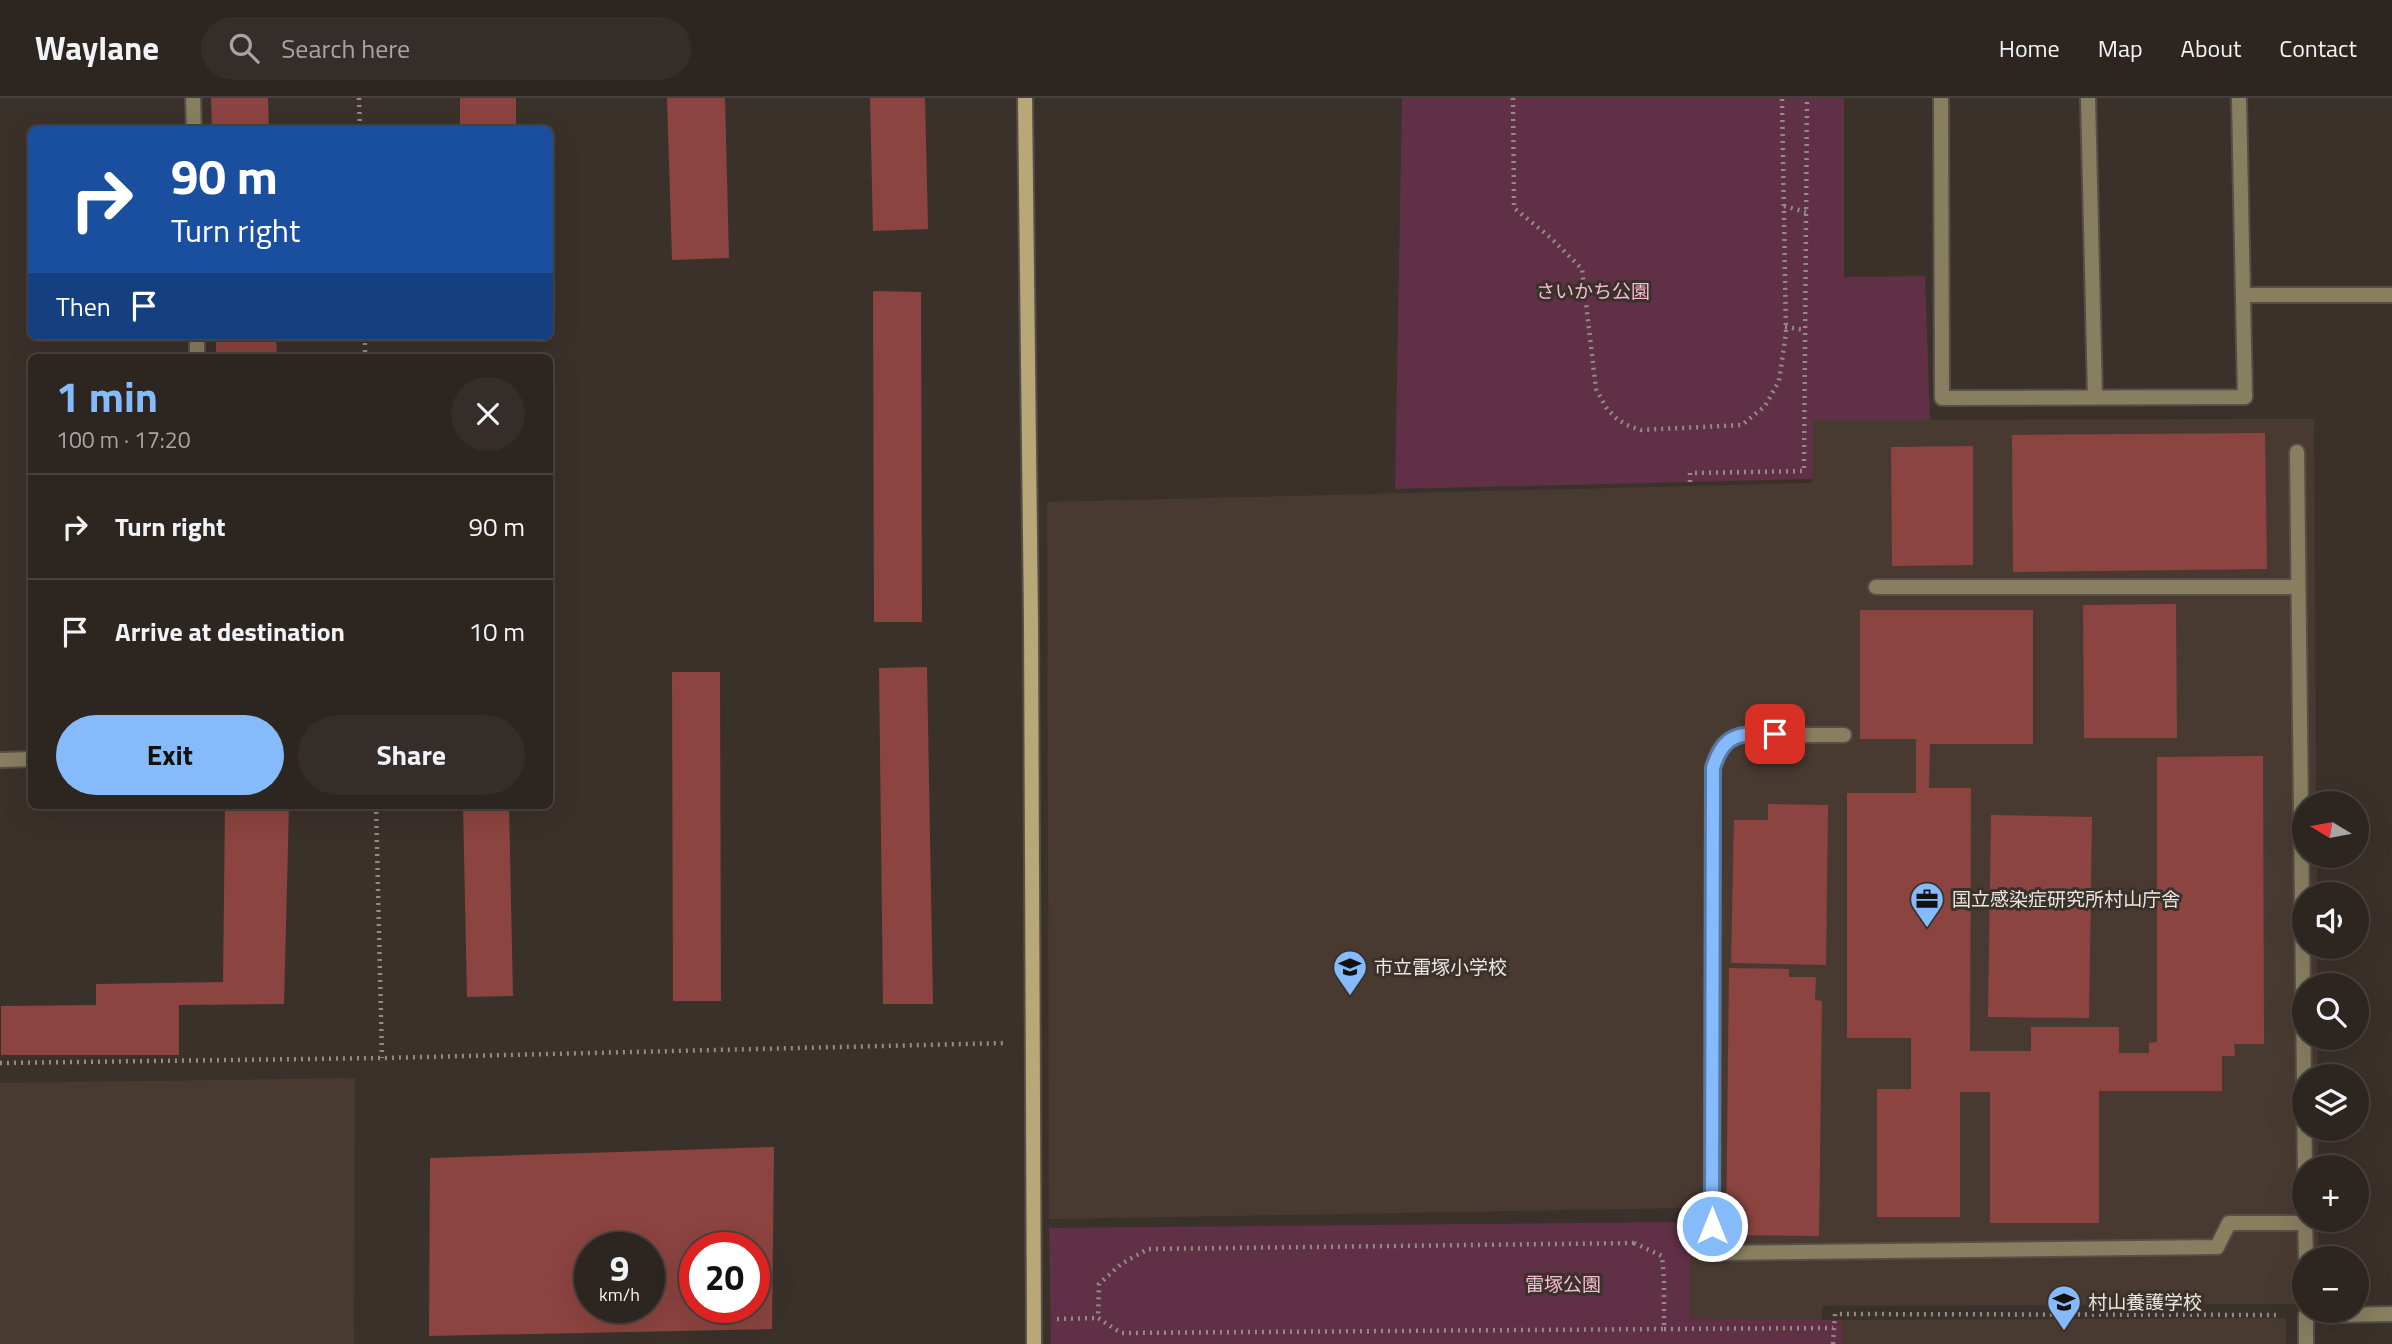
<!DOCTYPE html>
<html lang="en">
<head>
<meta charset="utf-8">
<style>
  :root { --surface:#2c2520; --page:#342d29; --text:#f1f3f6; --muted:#a6a5a5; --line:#48423e; --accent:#85bbfb }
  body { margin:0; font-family:"Titillium Web","Noto Sans JP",sans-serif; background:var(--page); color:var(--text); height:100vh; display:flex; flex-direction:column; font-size:26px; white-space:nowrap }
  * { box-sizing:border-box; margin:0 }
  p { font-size:23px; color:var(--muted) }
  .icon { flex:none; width:38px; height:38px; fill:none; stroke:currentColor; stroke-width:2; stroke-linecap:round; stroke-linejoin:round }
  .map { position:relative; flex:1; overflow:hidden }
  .panel { position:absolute; left:28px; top:256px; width:525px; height:455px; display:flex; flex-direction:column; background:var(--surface); border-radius:10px; box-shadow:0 7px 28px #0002,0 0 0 2px var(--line) }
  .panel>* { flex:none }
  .guide { position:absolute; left:28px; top:28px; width:525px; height:214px; border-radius:10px; box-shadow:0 7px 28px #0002,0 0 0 2px var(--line); background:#1a4fa0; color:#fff; overflow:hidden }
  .needle { width:46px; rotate:280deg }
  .buttons { position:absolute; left:2292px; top:693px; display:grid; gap:14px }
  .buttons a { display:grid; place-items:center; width:77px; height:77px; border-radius:50%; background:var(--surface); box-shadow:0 7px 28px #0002,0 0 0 2px var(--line); font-size:35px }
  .speed { position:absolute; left:574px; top:1134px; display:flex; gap:14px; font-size:35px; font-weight:700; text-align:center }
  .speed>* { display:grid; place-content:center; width:91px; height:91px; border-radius:50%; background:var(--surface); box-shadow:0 7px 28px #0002,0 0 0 2px var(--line); line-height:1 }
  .speed small { font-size:18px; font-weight:400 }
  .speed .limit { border:10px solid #d22; background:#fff; color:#111 }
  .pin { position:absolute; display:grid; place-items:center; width:60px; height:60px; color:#fff; margin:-30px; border-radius:14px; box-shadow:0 4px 10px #0006 }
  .me { position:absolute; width:77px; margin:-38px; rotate:0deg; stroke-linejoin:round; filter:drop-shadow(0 0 5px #0008) }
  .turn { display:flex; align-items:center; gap:24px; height:147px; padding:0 28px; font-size:32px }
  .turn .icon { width:91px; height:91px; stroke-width:2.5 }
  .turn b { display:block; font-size:49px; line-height:60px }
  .then { display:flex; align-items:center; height:66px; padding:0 28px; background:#0003; gap:14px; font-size:26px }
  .round { display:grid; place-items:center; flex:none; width:74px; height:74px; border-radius:37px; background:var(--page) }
  .head { display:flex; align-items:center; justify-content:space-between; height:119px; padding:0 28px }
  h1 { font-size:42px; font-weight:700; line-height:52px; color:var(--accent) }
  .action { display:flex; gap:14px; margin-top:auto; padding:14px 28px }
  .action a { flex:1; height:80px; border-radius:42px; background:var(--accent); color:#111; font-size:28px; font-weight:700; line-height:80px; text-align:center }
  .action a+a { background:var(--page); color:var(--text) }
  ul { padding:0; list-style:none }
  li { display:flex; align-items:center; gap:21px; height:105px; padding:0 28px; border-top:2px solid var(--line) }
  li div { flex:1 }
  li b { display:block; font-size:26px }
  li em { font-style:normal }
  header { display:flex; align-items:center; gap:42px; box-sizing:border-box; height:98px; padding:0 35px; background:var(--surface); border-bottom:2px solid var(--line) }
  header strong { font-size:33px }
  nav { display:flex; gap:38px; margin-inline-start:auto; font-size:24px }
  .search { width:490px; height:63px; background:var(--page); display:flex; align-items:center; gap:18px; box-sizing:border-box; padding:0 24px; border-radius:38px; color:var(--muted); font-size:26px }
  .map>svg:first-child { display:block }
  .built { fill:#493a31 }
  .green { fill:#603047 }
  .building { fill:#8c4440; fill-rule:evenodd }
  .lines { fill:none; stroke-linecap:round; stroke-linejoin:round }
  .lane-casing { stroke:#574e48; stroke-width:18 }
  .street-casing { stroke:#574e48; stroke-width:18 }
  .secondary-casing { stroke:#574e48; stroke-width:18 }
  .path { stroke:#938b86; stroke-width:4.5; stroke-dasharray:2 5; stroke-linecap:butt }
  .lane { stroke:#887e60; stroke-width:14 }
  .street { stroke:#887e60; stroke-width:14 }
  .secondary { stroke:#b8a777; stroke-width:14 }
  .route-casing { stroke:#567aa3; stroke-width:18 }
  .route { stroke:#85bbfb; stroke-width:12 }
  .labels { text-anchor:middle; stroke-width:6; stroke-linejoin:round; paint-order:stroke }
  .park-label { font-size:19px; fill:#f7bad4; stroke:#3b312b }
  .poi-label { font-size:19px; fill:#ebe5e0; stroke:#3b312b; text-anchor:start }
</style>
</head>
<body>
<header>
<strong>Waylane</strong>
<div class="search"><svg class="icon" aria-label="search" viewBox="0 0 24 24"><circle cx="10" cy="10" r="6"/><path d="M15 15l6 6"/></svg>Search here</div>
<nav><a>Home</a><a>Map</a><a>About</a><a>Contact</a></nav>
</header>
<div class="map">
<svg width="2392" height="1246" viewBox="0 0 2392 1246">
  <rect width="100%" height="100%" fill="#3b312b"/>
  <path class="built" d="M2314,321L2316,705H2305V758H2317V796H2305V849H2317V887H2305V940H2318V978H2305V1031H2318V1069H2305V1122H2318L2319,1160H2305V1206L1822,1208V1222H1690L1689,1110L1049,1121L1047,404L1812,385V322Z
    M355,980L354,1246H0V985Z
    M2286,1220V1246H1842V1222Z"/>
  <path class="green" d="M1402,0H1844V179L1925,178L1930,322H1813V381L1395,391Z
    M1690,1124V1221L1842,1222V1246H1051L1049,1130Z"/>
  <path class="building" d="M211,0H268L269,32H212Z
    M460,0H516V32H460Z
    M667,0H725L729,160L672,162Z
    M870,0H925L928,131L873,133Z
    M873,193L921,194L922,524H874Z
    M216,238H276L277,259H216Z
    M2265,335L2267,471L2013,474L2012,337Z
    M1973,348V467L1892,468L1891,349Z
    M2176,506L2177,640H2084L2083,507Z
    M1860,512H2033V646H1930L1929,690H1971L1970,953H2031V929H2119V955H2149V945L2157,944V659L2263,658L2264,946H2234L2235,958H2222V993H2099V1125H1990V994H1960V1119H1877V991H1911V940H1847V695H1916V641H1860Z
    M927,569L933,906H883L879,570Z
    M672,574H720L721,903H673Z
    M1768,706L1828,707L1826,867L1731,865L1734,722H1768Z
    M225,707H289L284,906L179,907V957H1V908L96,907V886L223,884Z
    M463,707H509L513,898L467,899Z
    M1991,717L2092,719L2089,920L1988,919Z
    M1729,870L1789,871V879H1816L1815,902L1822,903L1819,1138L1726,1137Z
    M774,1049L772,1231L429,1238L430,1060ZM590,1150H649V1209H590ZM695,1150H754V1209H695Z"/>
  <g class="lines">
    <g class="lane-casing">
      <path id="lane" d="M193,0L194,32
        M197,238V259
        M2297,354L2305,1077
        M1876,489H2298
        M1844,637H1741C1722,644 1719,651 1713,670L1712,1155L2217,1149L2229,1125H2305
        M0,662L32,661
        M2305,1122L2306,1160"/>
    </g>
    <g class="street-casing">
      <path id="street" d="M1941,0L1942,300L2245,299L2239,0
        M2088,0L2095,300
        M2243,197H2392
        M2336,1217L2392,1216
        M2306,1246V1217"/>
    </g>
    <g class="secondary-casing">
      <path id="secondary" d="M1025,0L1031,525L1034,1246"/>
    </g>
    <path class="path" d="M359,0L360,32
      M1513,0L1514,110L1551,140L1582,171L1596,291L1607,311L1617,321L1627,327L1641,332L1742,327L1765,308L1779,283L1786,235L1782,0
      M1784,108L1806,114
      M1785,229L1805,232
      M365,238V259
      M1690,384V375L1804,373L1807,0
      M376,707L382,960
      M0,965L382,960L1007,945
      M1634,1145L1662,1158L1664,1182V1231L1121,1235L1098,1220L1099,1186L1121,1166L1148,1151Z
      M1057,1221L1098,1220
      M1664,1231L1833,1230
      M1833,1246L1835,1216L2280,1217"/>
    <use href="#lane" class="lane"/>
    <use href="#street" class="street"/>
    <use href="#secondary" class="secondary"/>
  </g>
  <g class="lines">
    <g class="route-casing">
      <path id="route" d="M1712,1128L1713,670C1724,633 1741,636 1775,636"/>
    </g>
    <use href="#route" class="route"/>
  </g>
  <defs>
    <g id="office-pin" transform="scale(1.75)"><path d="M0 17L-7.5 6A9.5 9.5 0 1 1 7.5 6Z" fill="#85bbfb" stroke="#3b312b"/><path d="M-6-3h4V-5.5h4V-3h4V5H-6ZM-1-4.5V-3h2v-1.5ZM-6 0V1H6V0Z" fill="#111"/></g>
    <g id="school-pin" transform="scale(1.75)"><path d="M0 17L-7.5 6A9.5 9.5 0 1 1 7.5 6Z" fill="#85bbfb" stroke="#3b312b"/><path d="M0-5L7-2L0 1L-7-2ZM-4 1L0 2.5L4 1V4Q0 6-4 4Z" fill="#111"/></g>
  </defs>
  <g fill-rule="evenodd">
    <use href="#office-pin" x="1927" y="801"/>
    <use href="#school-pin" x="1350" y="869"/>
    <use href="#school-pin" x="2064" y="1204"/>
  </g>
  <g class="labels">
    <g class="park-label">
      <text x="1593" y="200">さいかち公園</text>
      <text x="1563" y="1193">雷塚公園</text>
    </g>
    <g class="poi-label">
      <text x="1952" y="808">国立感染症研究所村山庁舎</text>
      <text x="1374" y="876">市立雷塚小学校</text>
      <text x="2088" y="1211">村山養護学校</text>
    </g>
  </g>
</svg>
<div class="buttons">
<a><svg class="needle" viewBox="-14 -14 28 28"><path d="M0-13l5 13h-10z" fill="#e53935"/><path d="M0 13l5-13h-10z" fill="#a6a5a5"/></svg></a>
<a><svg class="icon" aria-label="sound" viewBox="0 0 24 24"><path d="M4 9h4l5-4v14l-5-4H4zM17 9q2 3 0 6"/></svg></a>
<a><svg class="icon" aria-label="search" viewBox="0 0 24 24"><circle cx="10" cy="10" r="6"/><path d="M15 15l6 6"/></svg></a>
<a><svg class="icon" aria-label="layers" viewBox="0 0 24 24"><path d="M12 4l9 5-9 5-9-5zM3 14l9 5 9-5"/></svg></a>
<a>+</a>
<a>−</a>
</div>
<div class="speed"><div>9<small>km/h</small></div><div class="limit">20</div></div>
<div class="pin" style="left:1775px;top:636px;background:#d93025"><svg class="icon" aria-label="arrive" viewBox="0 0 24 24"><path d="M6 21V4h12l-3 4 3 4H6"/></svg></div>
<svg class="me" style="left:1712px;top:1128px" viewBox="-20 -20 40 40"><circle r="17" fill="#85bbfb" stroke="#fff" stroke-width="3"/><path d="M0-11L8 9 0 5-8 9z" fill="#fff"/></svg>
<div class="guide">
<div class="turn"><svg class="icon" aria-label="right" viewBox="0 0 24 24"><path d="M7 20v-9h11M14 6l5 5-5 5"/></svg><div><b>90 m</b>Turn right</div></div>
<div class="then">Then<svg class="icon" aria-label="arrive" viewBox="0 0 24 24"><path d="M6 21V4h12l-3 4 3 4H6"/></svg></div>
</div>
<section class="panel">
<div class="head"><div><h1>1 min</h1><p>100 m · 17:20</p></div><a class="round"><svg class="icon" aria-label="close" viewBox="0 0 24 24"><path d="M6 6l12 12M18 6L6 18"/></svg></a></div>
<ul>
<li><svg class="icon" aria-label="right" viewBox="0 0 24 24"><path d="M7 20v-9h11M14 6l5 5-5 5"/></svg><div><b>Turn right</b></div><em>90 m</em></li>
<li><svg class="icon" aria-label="arrive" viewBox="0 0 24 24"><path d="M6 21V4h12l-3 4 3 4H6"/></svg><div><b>Arrive at destination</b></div><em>10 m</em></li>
</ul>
<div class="action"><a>Exit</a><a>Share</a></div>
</section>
</div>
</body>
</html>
